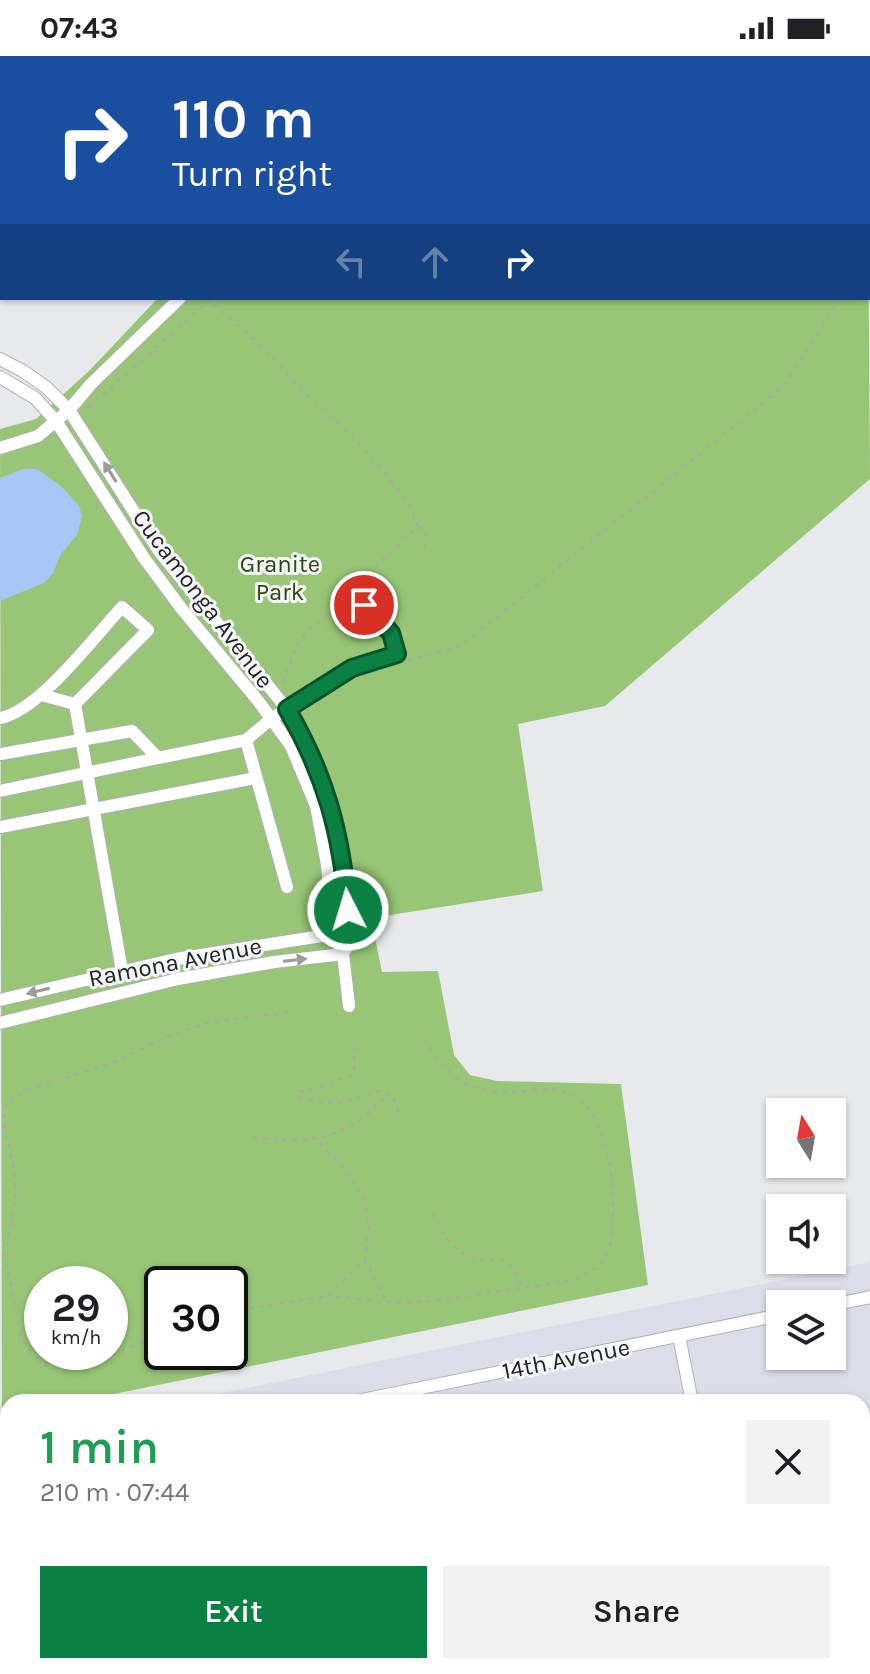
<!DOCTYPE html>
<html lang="en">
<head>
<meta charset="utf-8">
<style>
  :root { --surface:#fff; --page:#f2f2f2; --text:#202124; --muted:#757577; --accent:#0b8043 }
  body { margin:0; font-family:Karla,sans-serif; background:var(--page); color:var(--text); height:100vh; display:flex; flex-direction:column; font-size:30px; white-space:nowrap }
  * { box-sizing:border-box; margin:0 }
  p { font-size:26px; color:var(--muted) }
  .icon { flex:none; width:44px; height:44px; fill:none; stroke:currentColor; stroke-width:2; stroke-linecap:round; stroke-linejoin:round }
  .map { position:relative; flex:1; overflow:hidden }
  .panel { position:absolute; left:0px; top:1338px; width:870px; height:280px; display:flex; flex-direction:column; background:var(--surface); border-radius:24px 24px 0 0; box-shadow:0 2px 6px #0004 }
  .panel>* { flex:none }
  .hud { position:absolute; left:0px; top:0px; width:870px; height:244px; box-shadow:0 2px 6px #0004; background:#1a4fa0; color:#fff; overflow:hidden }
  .needle { width:52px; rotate:349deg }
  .fabs { position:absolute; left:766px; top:1042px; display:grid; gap:16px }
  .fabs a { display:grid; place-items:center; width:80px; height:80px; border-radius:0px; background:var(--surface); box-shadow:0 2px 6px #0004; font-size:40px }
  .speed { position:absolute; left:24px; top:1210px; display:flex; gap:16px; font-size:40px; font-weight:700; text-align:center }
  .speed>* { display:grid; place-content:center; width:104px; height:104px; border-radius:50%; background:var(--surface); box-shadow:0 2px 6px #0004; line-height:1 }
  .speed small { font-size:20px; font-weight:400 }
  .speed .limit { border:4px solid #111; border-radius:12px; background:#fff; color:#111 }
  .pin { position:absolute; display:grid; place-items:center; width:68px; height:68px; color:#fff; margin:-34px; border:4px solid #fff; border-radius:50%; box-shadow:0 2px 8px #0007 }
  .me { position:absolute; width:88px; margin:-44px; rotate:355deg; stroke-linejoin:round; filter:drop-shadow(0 0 6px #0008) }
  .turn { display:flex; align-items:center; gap:28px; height:168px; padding:0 40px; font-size:36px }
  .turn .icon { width:104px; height:104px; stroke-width:2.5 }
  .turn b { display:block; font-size:56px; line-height:68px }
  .lanes { display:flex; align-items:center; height:76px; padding:0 40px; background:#0003; justify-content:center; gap:40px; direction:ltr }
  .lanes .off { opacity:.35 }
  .round { display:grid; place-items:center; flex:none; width:84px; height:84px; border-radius:0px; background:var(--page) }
  .overview { display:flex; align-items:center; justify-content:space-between; height:136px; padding:0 40px }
  h1 { font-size:48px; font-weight:600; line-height:60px; color:#1e9e55 }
  .primary-button { display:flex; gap:16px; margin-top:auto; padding:16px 40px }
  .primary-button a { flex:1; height:92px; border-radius:0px; background:var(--accent); color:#fff; font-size:32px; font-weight:600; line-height:92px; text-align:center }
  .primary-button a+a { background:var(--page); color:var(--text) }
  .status { display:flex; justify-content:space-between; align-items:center; height:56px; padding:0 40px; background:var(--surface); direction:ltr }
  .status svg { height:22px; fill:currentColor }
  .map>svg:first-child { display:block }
  .built { fill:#dbdee9; fill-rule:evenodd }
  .green { fill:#98c676; fill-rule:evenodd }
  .water { fill:#a8c7f7 }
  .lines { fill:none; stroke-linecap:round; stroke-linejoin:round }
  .minor-casing { stroke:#afb0b4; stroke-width:14 }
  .path { stroke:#a9a9ac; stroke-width:2; stroke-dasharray:4 6; stroke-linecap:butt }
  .minor { stroke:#fff; stroke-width:12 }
  .oneway { fill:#9c9c9c }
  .route-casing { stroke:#07532c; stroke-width:20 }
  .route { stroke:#0b8043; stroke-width:14 }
  .labels { text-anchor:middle; stroke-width:6; stroke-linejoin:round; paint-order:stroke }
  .park-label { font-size:24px; fill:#2b4a0c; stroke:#f5f6fa }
  .street-label { font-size:24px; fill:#222223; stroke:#f5f6fa }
</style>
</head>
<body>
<div class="status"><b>07:43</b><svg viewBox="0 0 49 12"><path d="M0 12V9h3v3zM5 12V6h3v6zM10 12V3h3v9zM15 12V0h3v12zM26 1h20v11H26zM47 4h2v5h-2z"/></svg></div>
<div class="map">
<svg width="870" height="1618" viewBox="0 0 870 1618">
  <rect width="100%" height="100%" fill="#e8e9ec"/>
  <path class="built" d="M870,1206V1618H0V1382L8,1380V1610H862V1346H178ZM780,1248H832V1300H780Z"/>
  <path class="green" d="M228,0H720L723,2H229Z
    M868,128L870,423L605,650L518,668L543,835L371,862L382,916L438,915L454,999L470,1019L497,1025L621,1028L648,1229L75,1346H8V1360L2,1361L0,373L36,363L89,315L158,242H868ZM42,1228H110V1296H42ZM162,1228H230V1296H162Z"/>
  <path class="water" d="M23,413H37L62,431L79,450L82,460L77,479L61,498L53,517L44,527L0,545V422Z"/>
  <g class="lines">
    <g class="minor-casing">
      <path id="minor" d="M249,0L250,2
        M703,0L706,2
        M0,303L23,315L47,332L69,354L159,495L287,653L318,714L338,776L350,885L343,898
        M0,321L35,342L56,365L144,502L181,552L259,646L291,690L316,750L327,809L334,878L343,898L349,950
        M0,392L38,380L69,354L91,328L180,242
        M41,639L75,648
        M0,662C38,656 95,580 122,551L148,574L75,648L122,915
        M246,684L287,831
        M0,698L132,675L158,702L246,684L271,663L352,612L397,598L391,577L364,549
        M0,735L158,702
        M0,771L256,722
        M0,944L176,903L334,878L341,881
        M0,967L178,923L274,906L343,898
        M832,1249L870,1241
        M679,1280L692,1346
        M352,1346L780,1259
        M5,1416L8,1430
        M0,1581L8,1579
        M862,1591L870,1589
        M45,1610L46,1618
        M303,1610L305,1618
        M438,1610L440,1618
        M642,1610L644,1618
        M851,1610L853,1618
        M134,1618L174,1610
        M729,1618L768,1610"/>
    </g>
    <path class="path" d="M280,0V2
      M206,242L260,288L301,333L357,385L408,445L418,470L299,584L283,626
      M88,352L212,242
      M419,471L426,477L424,491
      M408,604L461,590L784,330L841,242
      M355,990L354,1016L351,1019L328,1029L299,1036V1041L325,1047L347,1045L378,1035L393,1040L399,1059
      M253,1081C288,1087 325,1086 356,1067C368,1059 378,1047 389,1037
      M432,1157C443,1180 457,1203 485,1204C494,1204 502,1202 510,1208C516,1213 519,1222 522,1230
      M365,1203L385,1243
      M327,1240C356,1242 388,1248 417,1246C451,1244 485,1237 519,1232C542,1228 569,1228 590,1216C613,1203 613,1176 613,1152C612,1113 607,1044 558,1034C545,1032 530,1035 516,1036C470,1039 446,1021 424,982
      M230,1256L327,1240L365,1203L369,1170L364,1142L347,1115L315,1082
      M162,1278C125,1293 50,1336 24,1286C19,1275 17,1262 15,1250C12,1231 5,1210 7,1190C9,1171 15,1154 16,1135C16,1108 4,1083 4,1057L8,1046L16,1040L29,1033L109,1008L176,977L207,967L289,956"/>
    <use href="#minor" class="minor"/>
  </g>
  <defs><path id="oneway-solid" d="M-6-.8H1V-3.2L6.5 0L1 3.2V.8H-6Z" transform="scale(2)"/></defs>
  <g class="oneway">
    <use href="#oneway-solid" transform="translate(110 416) rotate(-122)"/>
    <use href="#oneway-solid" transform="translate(295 904) rotate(-7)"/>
    <use href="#oneway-solid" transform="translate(38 935) rotate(166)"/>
  </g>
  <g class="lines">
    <g class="route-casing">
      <path id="route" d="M348,854C341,777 326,720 287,653L352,612L397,598L391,577L364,549"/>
    </g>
    <use href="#route" class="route"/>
  </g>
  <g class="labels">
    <g class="park-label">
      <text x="280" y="516">Granite<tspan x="280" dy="28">Park</tspan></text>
    </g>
    <g class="street-label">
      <text transform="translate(203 543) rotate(53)" y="8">Cucamonga Avenue</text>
      <text transform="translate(175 906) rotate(-11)" y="8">Ramona Avenue</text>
      <text transform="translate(566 1303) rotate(-11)" y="8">14th Avenue</text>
    </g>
  </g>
</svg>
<div class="fabs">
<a><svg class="needle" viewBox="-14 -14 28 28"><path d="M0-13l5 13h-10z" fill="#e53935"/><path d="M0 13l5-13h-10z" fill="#757577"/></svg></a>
<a><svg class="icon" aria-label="sound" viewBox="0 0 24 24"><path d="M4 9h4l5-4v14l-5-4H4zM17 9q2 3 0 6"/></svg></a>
<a><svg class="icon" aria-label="layers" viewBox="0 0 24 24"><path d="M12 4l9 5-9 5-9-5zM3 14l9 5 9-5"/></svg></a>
</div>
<div class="speed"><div>29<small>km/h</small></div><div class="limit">30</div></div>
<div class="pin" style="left:364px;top:549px;background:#d93025"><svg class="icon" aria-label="arrive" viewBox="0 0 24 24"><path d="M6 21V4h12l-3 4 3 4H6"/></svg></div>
<svg class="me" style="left:348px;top:854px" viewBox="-20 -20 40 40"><circle r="17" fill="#0b8043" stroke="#fff" stroke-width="3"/><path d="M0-11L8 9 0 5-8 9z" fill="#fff"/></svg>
<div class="hud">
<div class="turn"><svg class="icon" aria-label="right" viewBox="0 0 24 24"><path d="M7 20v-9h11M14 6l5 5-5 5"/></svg><div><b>110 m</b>Turn right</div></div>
<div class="lanes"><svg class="icon off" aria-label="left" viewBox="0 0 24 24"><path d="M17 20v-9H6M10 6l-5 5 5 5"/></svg><svg class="icon off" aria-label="ahead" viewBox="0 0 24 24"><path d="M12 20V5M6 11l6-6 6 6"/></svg><svg class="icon" aria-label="right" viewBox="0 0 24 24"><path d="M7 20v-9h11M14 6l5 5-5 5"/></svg></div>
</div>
<section class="panel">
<div class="overview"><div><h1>1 min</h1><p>210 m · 07:44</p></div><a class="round"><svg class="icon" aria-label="close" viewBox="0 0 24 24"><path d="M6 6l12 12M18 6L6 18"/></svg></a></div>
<div class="primary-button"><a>Exit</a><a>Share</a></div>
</section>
</div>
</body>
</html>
